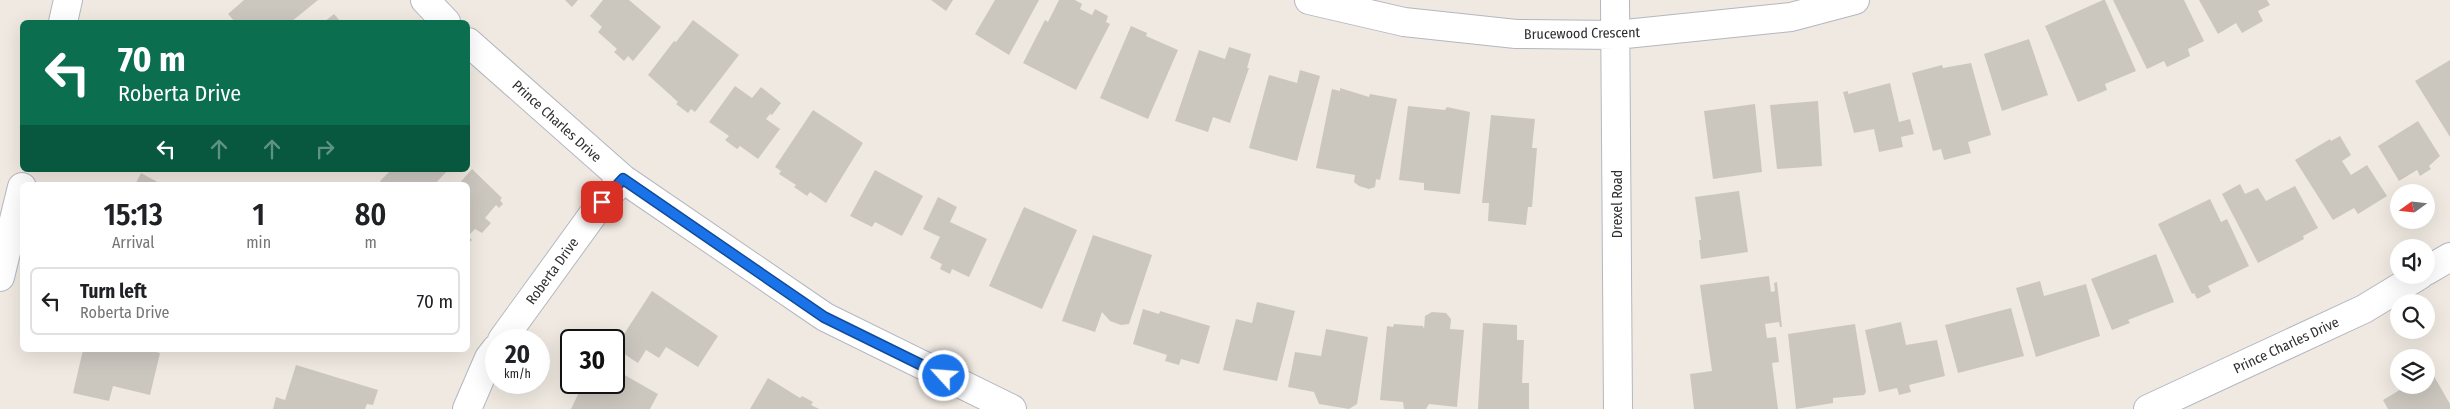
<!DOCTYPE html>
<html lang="en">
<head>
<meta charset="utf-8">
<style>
  :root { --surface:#fff; --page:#f2f2f2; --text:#202124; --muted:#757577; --line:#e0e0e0 }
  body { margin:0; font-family:"Fira Sans Condensed",sans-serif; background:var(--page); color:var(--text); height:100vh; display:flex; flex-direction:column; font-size:19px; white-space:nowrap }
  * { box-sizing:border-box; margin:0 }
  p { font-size:16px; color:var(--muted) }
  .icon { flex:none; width:28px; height:28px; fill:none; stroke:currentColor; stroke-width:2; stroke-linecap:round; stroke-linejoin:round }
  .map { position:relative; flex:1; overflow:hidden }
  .sheet { position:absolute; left:20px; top:182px; width:450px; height:170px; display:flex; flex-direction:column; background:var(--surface); border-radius:8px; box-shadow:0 5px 20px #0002 }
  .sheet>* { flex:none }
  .guide { position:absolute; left:20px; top:20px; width:450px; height:152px; border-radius:8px; box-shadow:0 5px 20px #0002; background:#0b6e4f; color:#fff; overflow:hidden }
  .needle { width:32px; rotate:255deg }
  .tools { position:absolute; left:2390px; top:184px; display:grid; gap:10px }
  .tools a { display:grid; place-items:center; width:45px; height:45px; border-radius:50%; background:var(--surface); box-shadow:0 5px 20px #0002; font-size:25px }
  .speed { position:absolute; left:485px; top:329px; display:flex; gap:10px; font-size:25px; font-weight:700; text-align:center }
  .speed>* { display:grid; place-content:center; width:65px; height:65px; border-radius:50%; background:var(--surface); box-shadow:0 5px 20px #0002; line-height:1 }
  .speed small { font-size:12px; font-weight:400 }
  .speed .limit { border:2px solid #111; border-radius:8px; background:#fff; color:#111 }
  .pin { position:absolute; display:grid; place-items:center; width:42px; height:42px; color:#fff; margin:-21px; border-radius:10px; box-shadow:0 2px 8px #0006 }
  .me { position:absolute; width:55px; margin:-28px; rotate:296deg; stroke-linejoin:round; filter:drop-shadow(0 0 4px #0008) }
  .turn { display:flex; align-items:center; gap:18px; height:105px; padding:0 15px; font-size:22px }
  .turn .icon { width:65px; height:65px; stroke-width:2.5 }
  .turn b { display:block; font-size:35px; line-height:42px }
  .lanes { display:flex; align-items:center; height:48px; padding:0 15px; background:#0003; justify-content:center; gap:25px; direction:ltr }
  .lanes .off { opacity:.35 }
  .eta { display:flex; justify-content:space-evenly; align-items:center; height:85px; text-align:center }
  .eta b { font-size:30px; font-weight:600; line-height:35px }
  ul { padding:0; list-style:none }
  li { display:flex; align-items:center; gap:15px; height:68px; margin:0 10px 8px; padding:0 5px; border:2px solid var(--line); border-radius:8px }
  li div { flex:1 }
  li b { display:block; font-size:19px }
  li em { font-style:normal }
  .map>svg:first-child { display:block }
  .building { fill:#cbc7bf }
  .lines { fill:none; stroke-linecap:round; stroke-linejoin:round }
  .minor-casing { stroke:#b4b7c1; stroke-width:30 }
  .minor { stroke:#fff; stroke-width:28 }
  .route-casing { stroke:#114b97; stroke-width:12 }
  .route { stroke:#1a73e8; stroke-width:9 }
  .labels { text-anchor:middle; stroke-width:4; stroke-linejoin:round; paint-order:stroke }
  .street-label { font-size:14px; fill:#2e2e2e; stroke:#fff }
</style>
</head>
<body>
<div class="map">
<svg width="2450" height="409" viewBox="0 0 2450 409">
  <rect width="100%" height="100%" fill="#efe9e1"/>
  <path class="building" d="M244,0H318L291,22H235L228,14Z
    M565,0H578L572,7Z
    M603,0H629L661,27L633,61L628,56L624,61L614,52L617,49L598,32L602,27L590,16Z
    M931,0H953L946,11Z
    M995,0H1039L1009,55L975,34Z
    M1059,0H1075L1082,4L1080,9L1092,15L1095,9L1108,16L1106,22L1110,24L1076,90L1023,63L1045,20L1048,22Z
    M2103,0H2105L2136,71L2105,84L2107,90L2078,102L2045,26Z
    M2113,0H2184L2204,41L2188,49L2190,56L2167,67L2164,61L2147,69Z
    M2199,0H2267L2270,5L2258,11L2263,21L2242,33L2236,23L2218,34Z
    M334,14L341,22H324Z
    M693,20L739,55L695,112L691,109L688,113L676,104L678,102L648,75L674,41L676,42Z
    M1131,26L1147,33L1146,36L1178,50L1148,119L1100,98Z
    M2029,39L2048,95L2002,111L1984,54Z
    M1229,47L1251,54L1247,68H1249L1230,123L1213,117L1208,132L1175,121L1199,50L1225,59Z
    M2450,60V137L2415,81Z
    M1971,63L1991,135L1968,142L1971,153L1944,160L1941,149L1933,151L1912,73L1942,65L1943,68Z
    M1300,70L1320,76L1297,161L1249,148L1269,75L1297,83Z
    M1890,83L1899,122L1910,119L1914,134L1901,137L1903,147L1879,152L1874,129L1854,133L1843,92L1848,91V94Z
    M735,86L752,98L761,87L781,103L772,115L770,114L766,119L780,129L758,159L740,146L737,149L725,140L729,136L709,122Z
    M1340,88L1369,97L1370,94L1397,99L1380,180L1376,179L1375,187L1369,189L1359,186L1354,182L1355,175L1316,168L1332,89L1340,91Z
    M1818,101L1822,166L1777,169L1770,105Z
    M1755,104L1762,172L1713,179L1704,111Z
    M1408,106L1445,110L1447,107L1470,112L1460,194L1424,190V183L1399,180Z
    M813,110L863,143L826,203L810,192L807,196L794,187L796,185L779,174L781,171L775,167Z
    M1491,115L1535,119L1532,148H1537L1532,207H1528L1526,225L1488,221L1489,203H1482Z
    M2418,121L2440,156L2429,166L2431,169L2420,176L2417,170L2399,181L2378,146Z
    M2340,136L2351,155L2342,161L2351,175L2367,165L2387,196L2358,214L2354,208L2333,220L2295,160L2330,139L2331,141Z
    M472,169L502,198L500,200L503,204L499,208L496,205L485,218L491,223L482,233L475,229L468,236L472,240L468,244V185H458Z
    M391,170H448L434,185H384L380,181Z
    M875,170L923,196L902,236L875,222L872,227L850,216Z
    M141,173L163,185H135Z
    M2240,184L2245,194L2258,188L2266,201L2295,186L2318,228L2303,236L2304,239L2258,263L2222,194Z
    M1739,191L1748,252L1701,259L1699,240H1701L1695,197Z
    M938,197L957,207L950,222L987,239L969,277L952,269L950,274L940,269L942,264L930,258L940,237L923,229Z
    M2210,199L2221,222L2227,219L2249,266L2208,286L2211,292L2197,299L2194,293L2192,294L2158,224Z
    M1024,207L1077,230L1042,309L989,286Z
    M1093,235L1152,255L1129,324L1121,325L1110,321L1102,312L1095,332L1062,321Z
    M2156,254L2174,302L2128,320L2130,323L2112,330L2091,279Z
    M1769,276L1771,292L1775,291L1774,283L1777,282L1782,327H1780L1779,322L1765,324L1767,338L1776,337L1779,362L1772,363L1778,409H1694L1690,374L1712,371L1700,285Z
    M2040,281L2044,296L2086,284L2100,336L2036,357L2016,288Z
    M652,291L718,336L698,367L666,347L659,358L646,350L638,363L615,348Z
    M1257,302L1295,311L1277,381L1223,370L1236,319L1252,323Z
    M2011,308L2024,356L1958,373L1945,325Z
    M1143,309L1159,314L1160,311L1210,326L1199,364L1181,359L1179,365L1165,361L1167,355L1133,344Z
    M1432,312L1446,313L1451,319L1450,329L1464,330L1457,407L1429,404L1426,409H1404L1403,402L1380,400L1387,326L1393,327L1394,324L1423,326L1424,329L1425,316Z
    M1901,322L1906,345L1937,340L1945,376L1909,385L1911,392L1899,395L1897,388L1879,392L1865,330Z
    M1483,323L1517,325V340H1524L1522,383H1529V409H1478Z
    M1855,324L1866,392L1864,395L1833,398V403L1796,409L1788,334Z
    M1326,329L1368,337L1357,404L1349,409L1319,404L1314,392L1288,387L1295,352L1321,356Z
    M83,350H149L160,353L150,395L113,386L109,401L73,393Z
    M296,365L378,390L373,405L367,404L365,409H273L276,397L285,400Z
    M614,369L658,394L650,409H571L584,382H614Z
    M2431,371L2450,404V409H2388L2383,400L2408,385H2426V374Z
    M768,378L800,398L802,396L813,402L811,405L819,409H750Z"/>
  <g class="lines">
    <g class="minor-casing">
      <path id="minor" d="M425,0L446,22
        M1309,0L1404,22L1516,34L1616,35L1791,17L1855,0
        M1615,0L1618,409
        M63,22L68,0
        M468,42L623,179L825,317L1012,409
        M2426,271L2450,257
        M0,277L22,187
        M502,340L602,202L623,179
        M467,409L489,358L496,349
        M2148,409L2364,309L2420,275"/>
    </g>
    <use href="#minor" class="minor"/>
  </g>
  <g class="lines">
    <g class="route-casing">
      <path id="route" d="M602,202L623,179L824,317L944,376"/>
    </g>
    <use href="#route" class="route"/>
  </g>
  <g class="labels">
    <g class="street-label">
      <text transform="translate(1582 33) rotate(-1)" y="5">Brucewood Crescent</text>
      <text transform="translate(557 121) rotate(42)" y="5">Prince Charles Drive</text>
      <text transform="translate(1617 204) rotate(-90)" y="5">Drexel Road</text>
      <text transform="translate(552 271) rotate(-54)" y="5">Roberta Drive</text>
      <text transform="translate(2286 345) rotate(-25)" y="5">Prince Charles Drive</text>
    </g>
  </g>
</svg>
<div class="tools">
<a><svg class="needle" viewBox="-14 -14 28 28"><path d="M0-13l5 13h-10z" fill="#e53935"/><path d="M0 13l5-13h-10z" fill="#757577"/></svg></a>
<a><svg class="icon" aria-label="sound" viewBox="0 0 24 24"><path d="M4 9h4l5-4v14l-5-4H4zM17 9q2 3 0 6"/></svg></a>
<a><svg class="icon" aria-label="search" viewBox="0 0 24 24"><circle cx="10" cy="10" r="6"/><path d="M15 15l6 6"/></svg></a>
<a><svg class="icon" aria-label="layers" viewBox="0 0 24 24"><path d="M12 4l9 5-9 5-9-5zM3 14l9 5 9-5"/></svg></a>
</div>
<div class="speed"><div>20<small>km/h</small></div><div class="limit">30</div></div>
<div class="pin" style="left:602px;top:202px;background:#d93025"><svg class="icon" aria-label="arrive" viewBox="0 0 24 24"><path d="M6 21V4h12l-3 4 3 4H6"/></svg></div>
<svg class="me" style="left:944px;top:376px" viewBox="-20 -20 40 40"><circle r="17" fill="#1a73e8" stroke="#fff" stroke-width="3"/><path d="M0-11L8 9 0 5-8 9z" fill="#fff"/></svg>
<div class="guide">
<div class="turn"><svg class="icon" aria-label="left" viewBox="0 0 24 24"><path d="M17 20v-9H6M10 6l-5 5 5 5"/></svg><div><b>70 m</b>Roberta Drive</div></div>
<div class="lanes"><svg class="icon" aria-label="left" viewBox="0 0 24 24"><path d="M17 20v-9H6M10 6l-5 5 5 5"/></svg><svg class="icon off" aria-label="ahead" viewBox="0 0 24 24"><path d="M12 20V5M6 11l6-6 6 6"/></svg><svg class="icon off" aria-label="ahead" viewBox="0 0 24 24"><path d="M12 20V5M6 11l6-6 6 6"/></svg><svg class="icon off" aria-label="right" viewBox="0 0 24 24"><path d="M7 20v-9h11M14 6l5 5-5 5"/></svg></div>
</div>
<section class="sheet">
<div class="eta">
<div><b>15:13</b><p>Arrival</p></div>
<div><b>1</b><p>min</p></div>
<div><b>80</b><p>m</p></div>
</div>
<ul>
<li><svg class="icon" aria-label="left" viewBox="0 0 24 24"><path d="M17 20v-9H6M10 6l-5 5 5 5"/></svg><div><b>Turn left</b><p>Roberta Drive</p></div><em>70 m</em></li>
</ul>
</section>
</div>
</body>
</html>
